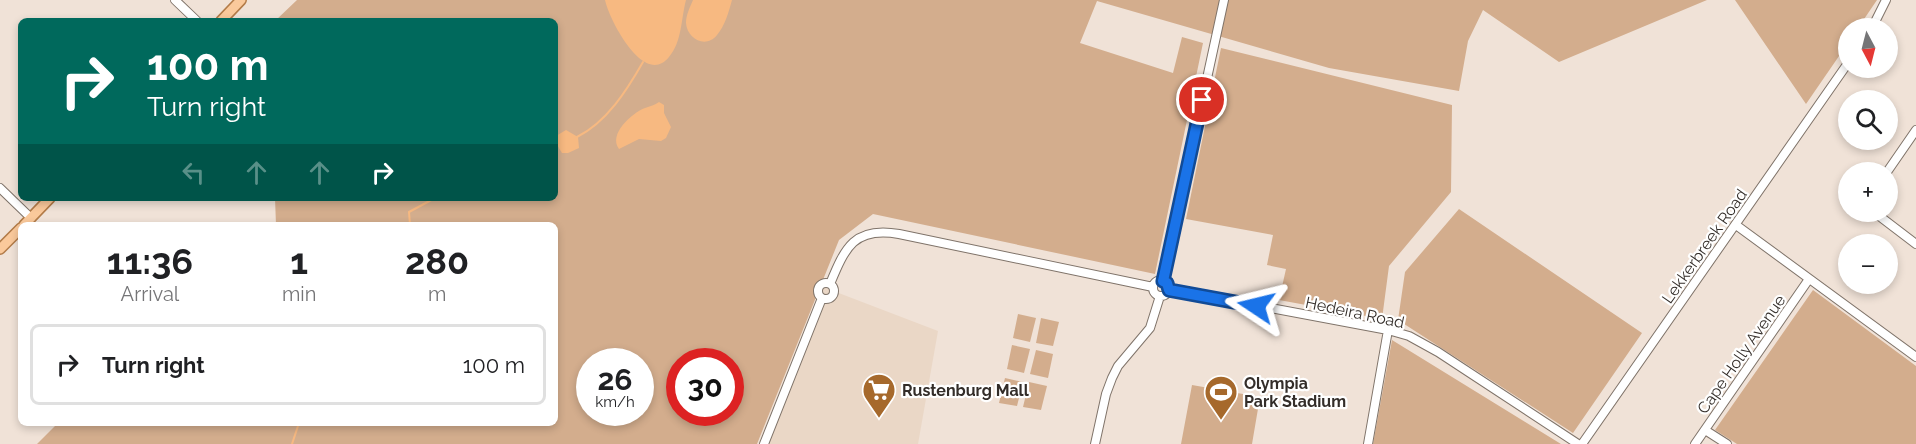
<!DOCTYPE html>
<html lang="en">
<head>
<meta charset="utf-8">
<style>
  :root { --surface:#fff; --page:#f2f2f2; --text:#202124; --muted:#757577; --line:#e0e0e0 }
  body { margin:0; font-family:Raleway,sans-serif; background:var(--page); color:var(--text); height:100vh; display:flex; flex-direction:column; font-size:22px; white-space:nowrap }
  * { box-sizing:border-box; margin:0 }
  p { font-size:20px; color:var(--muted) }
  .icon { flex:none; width:33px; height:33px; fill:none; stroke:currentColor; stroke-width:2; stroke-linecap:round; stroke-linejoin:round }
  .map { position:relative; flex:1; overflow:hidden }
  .sheet { position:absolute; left:18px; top:222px; width:540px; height:204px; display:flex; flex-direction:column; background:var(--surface); border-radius:9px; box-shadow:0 3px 9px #0003 }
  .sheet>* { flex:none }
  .hud { position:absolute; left:18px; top:18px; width:540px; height:183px; border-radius:9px; box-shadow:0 3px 9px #0003; background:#00695c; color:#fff; overflow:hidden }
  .needle { width:39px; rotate:173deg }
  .fabs { position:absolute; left:1838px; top:18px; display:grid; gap:12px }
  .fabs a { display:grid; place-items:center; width:60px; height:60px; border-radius:50%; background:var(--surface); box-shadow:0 3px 9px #0003; font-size:30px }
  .speed { position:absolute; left:576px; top:348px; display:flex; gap:12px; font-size:30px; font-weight:700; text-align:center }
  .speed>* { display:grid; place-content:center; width:78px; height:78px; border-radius:50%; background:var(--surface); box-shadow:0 3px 9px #0003; line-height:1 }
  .speed small { font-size:15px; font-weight:400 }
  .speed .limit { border:9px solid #d22; background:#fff; color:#111 }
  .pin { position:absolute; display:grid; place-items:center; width:51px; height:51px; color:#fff; margin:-26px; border:3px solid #fff; border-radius:50%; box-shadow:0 2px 6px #0007 }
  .me { position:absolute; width:66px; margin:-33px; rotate:280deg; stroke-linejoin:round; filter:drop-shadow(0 0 4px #0008) }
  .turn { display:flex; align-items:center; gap:21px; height:126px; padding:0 30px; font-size:27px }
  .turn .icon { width:78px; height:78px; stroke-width:2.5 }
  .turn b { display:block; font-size:42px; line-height:51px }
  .lanes { display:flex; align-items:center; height:57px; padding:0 30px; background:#0003; justify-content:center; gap:30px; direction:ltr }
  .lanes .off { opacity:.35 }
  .eta { display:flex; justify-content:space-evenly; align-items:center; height:102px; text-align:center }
  .eta b { font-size:36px; font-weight:700; line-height:42px }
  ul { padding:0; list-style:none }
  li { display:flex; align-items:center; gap:18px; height:81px; margin:0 12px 9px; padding:0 18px; border:3px solid var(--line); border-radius:9px }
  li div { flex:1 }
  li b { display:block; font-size:22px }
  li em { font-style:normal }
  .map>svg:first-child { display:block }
  .built { fill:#ead7c6 }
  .green { fill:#d3ad8d; fill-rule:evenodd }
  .water { fill:#f7b981 }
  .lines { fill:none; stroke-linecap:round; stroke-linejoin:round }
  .stream { stroke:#f7b981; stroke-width:2 }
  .minor-casing { stroke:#7f7369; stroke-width:10 }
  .major-casing { stroke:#b27b48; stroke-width:12 }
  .minor { stroke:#fff; stroke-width:8 }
  .major { stroke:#fac99b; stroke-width:9 }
  .route-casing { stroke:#114b97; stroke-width:15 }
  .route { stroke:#1a73e8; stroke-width:10 }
  .labels { text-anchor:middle; stroke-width:4.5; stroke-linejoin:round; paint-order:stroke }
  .street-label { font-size:16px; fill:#332d29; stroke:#fff }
  .poi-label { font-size:16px; font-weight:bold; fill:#332d29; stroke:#fff; text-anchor:start }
</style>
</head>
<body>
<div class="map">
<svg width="1916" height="444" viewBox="0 0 1916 444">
  <rect width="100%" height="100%" fill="#f0e2d7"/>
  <path class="built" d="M823,287L938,331L918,444H759Z"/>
  <path class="green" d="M297,0H1707L1559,62L1483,10L1468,41L1459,91L1329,68L1097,1L1080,43L1173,73L1182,37L1203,43L1155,274L873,214L839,240L757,444H37L58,423H555V225H276L275,198H555V21H275ZM590,362H640V412H590ZM680,362H730V412H680Z
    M1735,0H1877L1858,28H1848V43L1806,104Z
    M1221,48L1452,105L1451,192L1389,266L1382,319L1279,300L1286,269L1267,265L1273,235L1186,219Z
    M1459,209L1642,333L1573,433L1398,320L1405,272Z
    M1813,290L1916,366V444H1737L1715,430Z
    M1018,314L1036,318L1030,342L1013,338Z
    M1041,318L1059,322L1053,346L1036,343Z
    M1392,340L1561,444H1373Z
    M1012,345L1030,349L1024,373L1007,369Z
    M1036,350L1053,354L1048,378L1030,374Z
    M1005,378L1023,382L1017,406L999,403Z
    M1029,382L1047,386L1041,410L1023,407Z
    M1192,385L1260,397L1252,444H1181Z"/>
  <path class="water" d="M605,0H686C681,19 682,42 669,57C644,88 609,19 605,0Z
    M693,0H732C729,11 725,26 717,35C706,49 687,39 686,23C686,15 690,7 693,0Z
    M659,102L664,105V113L671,127L666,138L661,141L639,139L619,149C608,134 632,113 645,108C650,106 655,105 659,102Z
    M566,130L578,137L579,148L568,153H562L556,143V136Z"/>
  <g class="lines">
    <path class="stream" d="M577,137C607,122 627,90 643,62
      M410,225L409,212L435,198
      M292,444L298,426L303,423"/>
    <g class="minor-casing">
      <path id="minor" d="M175,0L197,21
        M1872,28L1886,0
        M1887,172L1916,130
        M0,188L31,218
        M1874,212L1916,244
        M1736,225L1916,357
        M1153 288a8 8 0 1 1 16 0a8 8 0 1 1-16 0Z
        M1163,281L1224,0
        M818 291a8 8 0 1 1 16 0a8 8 0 1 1-16 0Z
        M830,284C845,248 854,226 899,234L1153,287
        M1169,289L1388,330L1409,336L1438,352L1578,444
        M1705,430L1727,444
        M764,444L822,298
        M1095,444L1106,394L1112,378L1118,366L1150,328L1160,296
        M1368,444L1388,330
        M1582,444L1848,63
        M1695,444L1809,279"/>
    </g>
    <g class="major-casing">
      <path id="major" d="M221,21L241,0
        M24,225L50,198
        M0,249L21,228"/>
    </g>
    <use href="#minor" class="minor"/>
    <use href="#major" class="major"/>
  </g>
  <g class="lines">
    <g class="route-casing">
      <path id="route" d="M1202,100L1163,281L1167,283L1169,290L1256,306"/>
    </g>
    <use href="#route" class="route"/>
  </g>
  <defs>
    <g id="supermarket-pin" transform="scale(1.725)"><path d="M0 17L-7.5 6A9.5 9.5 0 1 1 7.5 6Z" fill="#a6692c" stroke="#fff"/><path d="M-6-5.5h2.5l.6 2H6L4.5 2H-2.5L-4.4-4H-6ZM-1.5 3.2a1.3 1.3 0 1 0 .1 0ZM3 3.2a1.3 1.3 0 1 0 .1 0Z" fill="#fff"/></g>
    <g id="stadium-pin" transform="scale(1.725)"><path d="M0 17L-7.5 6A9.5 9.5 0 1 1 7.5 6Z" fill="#a6692c" stroke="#fff"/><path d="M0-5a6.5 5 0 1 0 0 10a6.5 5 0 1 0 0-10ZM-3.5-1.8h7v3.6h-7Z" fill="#fff"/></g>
  </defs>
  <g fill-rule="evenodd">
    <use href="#supermarket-pin" x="879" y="390"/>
    <use href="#stadium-pin" x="1221" y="392"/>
  </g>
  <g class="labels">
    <g class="street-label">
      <text transform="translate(1704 246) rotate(-55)" y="6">Lekkerbreek Road</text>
      <text transform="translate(1355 312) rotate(12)" y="6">Hedeira Road</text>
      <text transform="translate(1741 354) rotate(-55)" y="6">Cape Holly Avenue</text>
    </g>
    <g class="poi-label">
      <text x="1244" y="389">Olympia<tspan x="1244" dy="18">Park Stadium</tspan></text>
      <text x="902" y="396">Rustenburg Mall</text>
    </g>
  </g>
</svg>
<div class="fabs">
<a><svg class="needle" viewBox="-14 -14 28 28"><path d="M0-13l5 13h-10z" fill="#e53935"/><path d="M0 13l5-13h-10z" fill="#757577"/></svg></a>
<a><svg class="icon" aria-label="search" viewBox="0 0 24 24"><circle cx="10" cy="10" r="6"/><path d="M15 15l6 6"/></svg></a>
<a>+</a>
<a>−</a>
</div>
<div class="speed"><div>26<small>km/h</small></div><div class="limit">30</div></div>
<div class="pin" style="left:1202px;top:100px;background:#d93025"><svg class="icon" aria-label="arrive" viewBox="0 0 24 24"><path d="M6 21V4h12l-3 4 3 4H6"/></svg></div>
<svg class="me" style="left:1256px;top:306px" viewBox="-20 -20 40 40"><path d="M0-17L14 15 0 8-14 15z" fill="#1a73e8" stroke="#fff" stroke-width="4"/></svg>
<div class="hud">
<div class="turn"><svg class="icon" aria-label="right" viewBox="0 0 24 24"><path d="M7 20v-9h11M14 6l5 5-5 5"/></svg><div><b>100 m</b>Turn right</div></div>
<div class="lanes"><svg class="icon off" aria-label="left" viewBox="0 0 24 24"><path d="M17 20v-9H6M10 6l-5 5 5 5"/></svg><svg class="icon off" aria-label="ahead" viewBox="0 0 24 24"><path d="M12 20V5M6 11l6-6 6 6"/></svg><svg class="icon off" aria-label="ahead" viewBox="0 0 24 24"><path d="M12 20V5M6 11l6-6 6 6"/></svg><svg class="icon" aria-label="right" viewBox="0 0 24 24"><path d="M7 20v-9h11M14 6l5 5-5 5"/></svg></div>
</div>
<section class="sheet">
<div class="eta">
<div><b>11:36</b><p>Arrival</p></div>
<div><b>1</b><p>min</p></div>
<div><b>280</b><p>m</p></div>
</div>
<ul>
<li><svg class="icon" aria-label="right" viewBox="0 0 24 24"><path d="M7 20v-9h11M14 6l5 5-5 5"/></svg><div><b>Turn right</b></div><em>100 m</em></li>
</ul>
</section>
</div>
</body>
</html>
